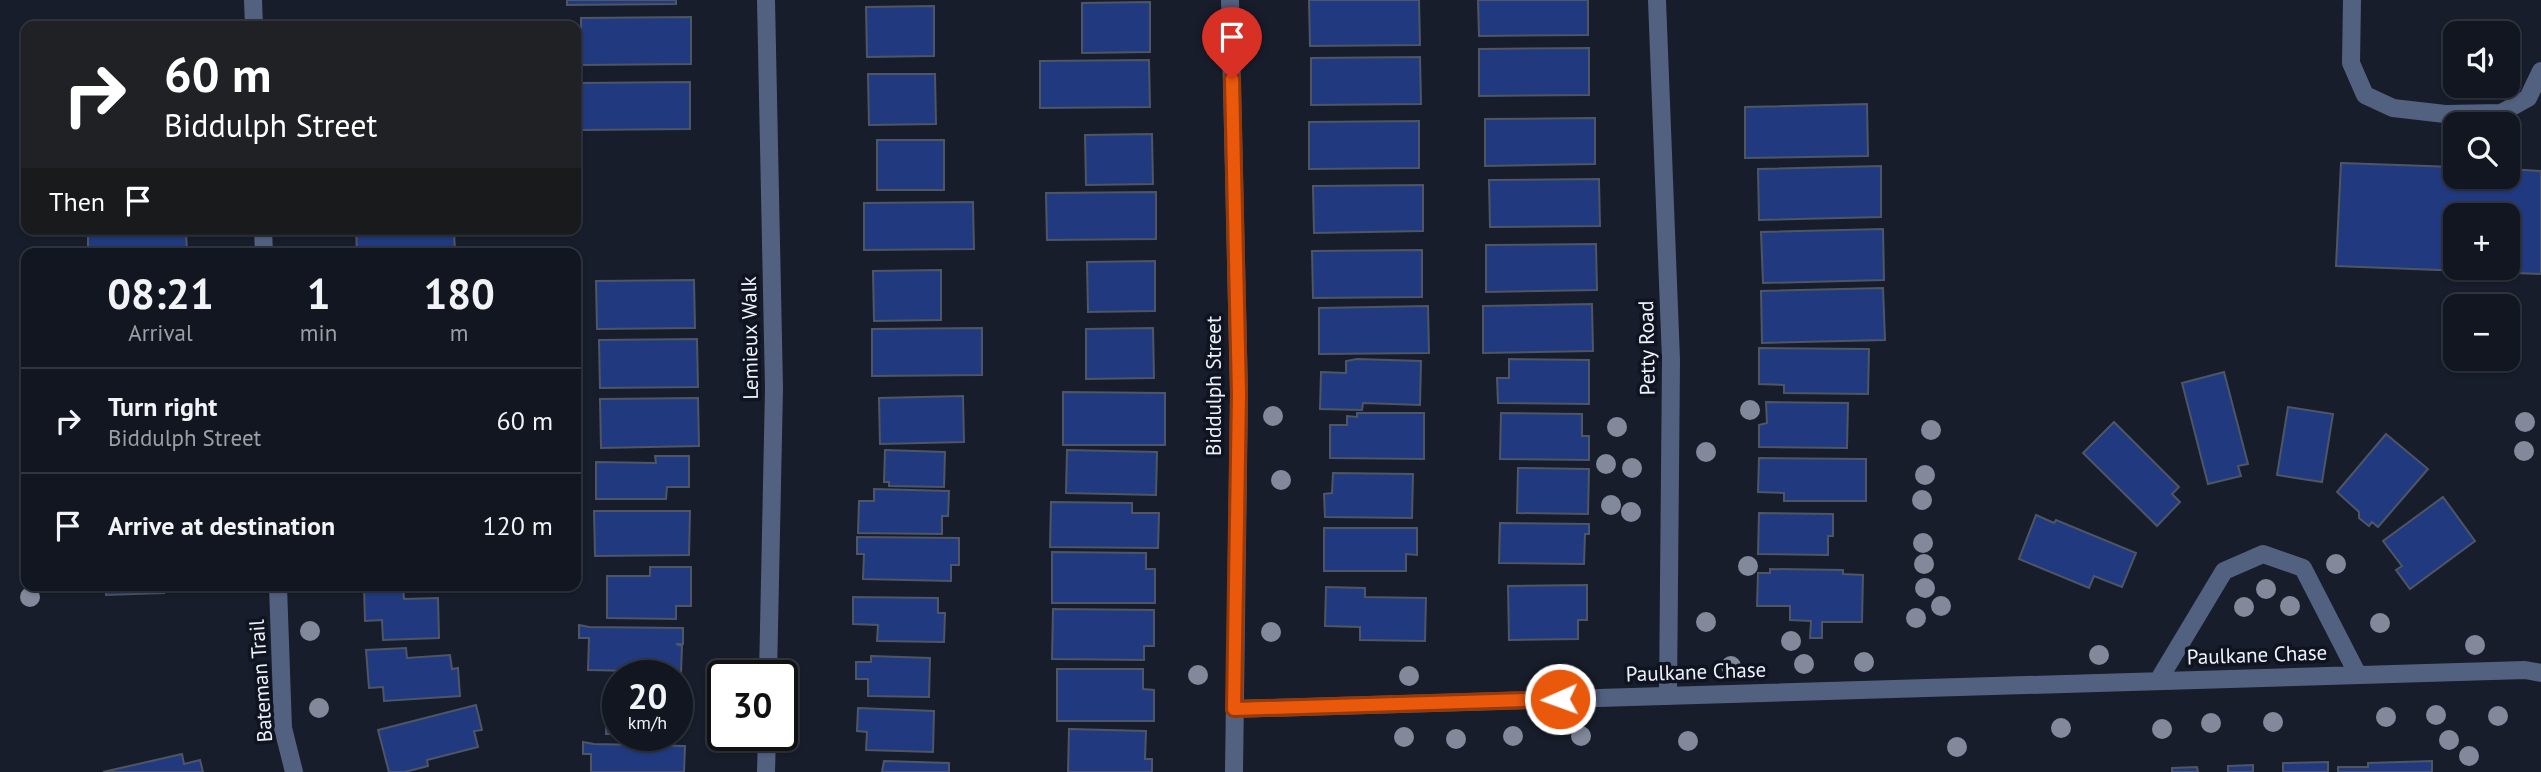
<!DOCTYPE html>
<html lang="en">
<head>
<meta charset="utf-8">
<style>
  :root { --surface:#111620; --page:#1e232d; --text:#f1f3f6; --muted:#9c9fa5; --line:#30353e }
  body { margin:0; font-family:"PT Sans",sans-serif; background:var(--page); color:var(--text); height:100vh; display:flex; flex-direction:column; font-size:26px; white-space:nowrap }
  * { box-sizing:border-box; margin:0 }
  p { font-size:23px; color:var(--muted) }
  .icon { flex:none; width:38px; height:38px; fill:none; stroke:currentColor; stroke-width:2; stroke-linecap:round; stroke-linejoin:round }
  .map { position:relative; flex:1; overflow:hidden }
  .panel { position:absolute; left:21px; top:248px; width:560px; height:343px; display:flex; flex-direction:column; background:var(--surface); border-radius:14px; box-shadow:0 2px 5px #0004,0 0 0 2px var(--line) }
  .panel>* { flex:none }
  .guide { position:absolute; left:21px; top:21px; width:560px; height:214px; border-radius:14px; box-shadow:0 2px 5px #0004,0 0 0 2px var(--line); background:#202124; color:#fff; overflow:hidden }
  .controls { position:absolute; left:2443px; top:21px; display:grid; gap:14px }
  .controls a { display:grid; place-items:center; width:77px; height:77px; border-radius:14px; background:var(--surface); box-shadow:0 2px 5px #0004,0 0 0 2px var(--line); font-size:35px }
  .speed { position:absolute; left:602px; top:660px; display:flex; gap:14px; font-size:35px; font-weight:700; text-align:center }
  .speed>* { display:grid; place-content:center; width:91px; height:91px; border-radius:50%; background:var(--surface); box-shadow:0 2px 5px #0004,0 0 0 2px var(--line); line-height:1 }
  .speed small { font-size:18px; font-weight:400 }
  .speed .limit { border:4px solid #111; border-radius:10px; background:#fff; color:#111 }
  .pin { position:absolute; display:grid; place-items:center; width:60px; height:60px; color:#fff; margin:-72px -30px; border-radius:50% 50% 50% 0; rotate:-45deg; box-shadow:0 0 7px #0007 }
  .pin .icon { rotate:45deg }
  .me { position:absolute; width:77px; margin:-38px; rotate:268deg; stroke-linejoin:round; filter:drop-shadow(0 0 5px #0008) }
  .turn { display:flex; align-items:center; gap:24px; height:147px; padding:0 28px; font-size:32px }
  .turn .icon { width:91px; height:91px; stroke-width:2.5 }
  .turn b { display:block; font-size:49px; line-height:60px }
  .then { display:flex; align-items:center; height:66px; padding:0 28px; background:#0003; gap:14px; font-size:26px }
  .eta { display:flex; justify-content:space-evenly; align-items:center; height:119px; text-align:center }
  .eta b { font-size:42px; font-weight:700; line-height:49px }
  ul { padding:0; list-style:none }
  li { display:flex; align-items:center; gap:21px; height:105px; padding:0 28px; border-top:2px solid var(--line) }
  li div { flex:1 }
  li b { display:block; font-size:26px }
  li em { font-style:normal }
  .map>svg:first-child { display:block }
  .building { fill:#213a7f; stroke:#4e5564; stroke-width:2; fill-rule:evenodd }
  .lines { fill:none; stroke-linecap:round; stroke-linejoin:round }
  .minor { stroke:#536181; stroke-width:18 }
  .tree { fill:#81899a }
  .route-casing { stroke:#983908; stroke-width:18 }
  .route { stroke:#ea580c; stroke-width:12 }
  .labels { text-anchor:middle; stroke-width:7; stroke-linejoin:round; paint-order:stroke }
  .street-label { font-size:21px; fill:#eef2fc; stroke:#0f1420 }
</style>
</head>
<body>
<div class="map">
<svg width="2541" height="772" viewBox="0 0 2541 772">
  <rect width="100%" height="100%" fill="#171d2a"/>
  <path class="building" d="M567,0H676V4L567,5Z
    M1309,0H1419L1420,45L1310,46Z
    M1478,0H1588V35L1479,36Z
    M1150,2V52L1082,53V3Z
    M934,6V56L867,57L866,7Z
    M691,17V64L581,65V18Z
    M1589,48V95L1479,96V49Z
    M1420,57L1421,104L1311,105V58Z
    M1149,60L1150,107L1040,108V61Z
    M868,74H935L936,124L869,125Z
    M690,82V129L581,130L580,83Z
    M1867,104L1868,156L1745,158V107Z
    M1595,118V164L1485,166V119Z
    M1419,121V168L1309,169V122Z
    M1152,134L1153,184L1086,185L1085,135Z
    M877,140H944V190H877Z
    M2341,163L2455,167V177H2508V169L2541,171V274L2336,266ZM2455,215H2508V268H2455Z
    M1881,166V217L1759,220L1758,169Z
    M1599,179L1600,226L1490,227L1489,180Z
    M1423,185V231L1314,233L1313,186Z
    M1156,192V239L1047,240L1046,193Z
    M973,202L974,249L864,250V203Z
    M356,229H454L455,254H357Z
    M1883,229L1884,280L1763,283L1761,232Z
    M186,230L187,254H88V231Z
    M1596,244L1597,290L1486,292V245Z
    M1422,250V297L1313,298L1312,251Z
    M1155,261V311L1088,312L1087,262Z
    M941,270V320L874,321L873,271Z
    M694,280L695,328L597,329L596,281Z
    M1883,288L1885,340L1762,343L1761,291Z
    M1592,304L1593,351L1483,353V306Z
    M1428,306L1429,353L1319,354V308Z
    M982,328V375L872,376V329Z
    M1153,328L1154,378L1086,379V329Z
    M697,339L698,387L600,388L599,340Z
    M1759,348L1869,349L1868,394L1784,393V385L1759,384Z
    M1357,359L1421,361L1420,405L1363,403L1362,410L1320,409L1321,372L1346,373V361Z
    M1509,359L1589,360V404L1498,403L1497,378H1509Z
    M2224,372L2248,464L2238,466L2241,476L2208,484L2182,383Z
    M1063,392L1165,393V445H1063Z
    M963,396L964,442L880,444L879,398Z
    M698,398L699,446L601,448L600,399Z
    M1766,402L1848,403L1847,448L1759,447V425L1767,423Z
    M2288,407L2333,414L2322,482L2277,475Z
    M1357,413H1424V459L1330,458V425H1347V416L1357,417Z
    M1501,413L1582,414V436H1589V460L1500,459Z
    M2114,422L2179,487L2172,494L2180,502L2157,526L2083,453Z
    M2386,434L2428,469L2378,527L2372,522L2369,526L2359,518V512L2337,492Z
    M885,450L945,452L944,487L889,486V482H884Z
    M1067,450L1157,452L1156,495L1066,493Z
    M655,456H689V487H667L666,499H596V462L656,463Z
    M1759,458L1866,459V501H1784V493L1758,492Z
    M1518,468L1589,469L1588,514L1517,513Z
    M1333,473L1413,474L1412,518L1325,517L1324,494L1332,493Z
    M874,489L949,491L948,516H942V534L858,533L859,501H874Z
    M2443,497L2475,541L2410,589L2396,570L2402,566L2383,541Z
    M1051,502L1132,503V513H1159L1158,548L1050,547Z
    M594,511H690L689,555L595,556Z
    M1759,513L1833,514V536H1828V555L1758,554Z
    M2036,515L2054,523L2056,520L2136,553L2122,587L2094,576L2089,588L2019,559Z
    M1500,523L1589,524V534H1585L1584,564L1499,563Z
    M1324,528H1417V555L1406,554V571H1324Z
    M857,537L959,538V565H951V581L863,579L864,554H857Z
    M1052,552L1146,553V569H1155V603H1052Z
    M650,567H691V606H676V619L607,618V576H650Z
    M1770,569L1843,570V574L1863,575L1862,622H1822V638H1810L1811,621L1790,620V606H1757L1758,573H1770Z
    M1587,585V620H1578V639L1509,640L1508,586Z
    M106,586H174V590H163L164,593L106,595Z
    M364,586H403L404,599L438,598L439,638L383,640L382,620L365,621Z
    M1326,587L1365,588V597L1426,598L1425,641L1360,640V627L1325,626Z
    M853,597L938,598V613H945L944,642L877,641L878,625L853,624Z
    M1053,609L1154,610V646H1144V660L1052,659Z
    M579,625L589,627L683,628V644H676L682,646L681,672L588,670L589,638H579Z
    M406,648L407,658L450,655L452,669L458,668L460,696L384,701L383,687L369,688L366,650Z
    M871,656L930,658L929,697L868,696V679H856V662H871Z
    M1057,669H1143V689L1154,690V721H1057Z
    M677,685H689V721L677,720Z
    M607,693H618V734H606Z
    M476,705L482,730L474,731L478,747L427,760L428,766L405,772H389L378,730Z
    M858,708L934,711L933,752L866,750L867,732L857,731Z
    M1069,729L1146,731L1145,759H1152V772H1068Z
    M583,742L594,744L685,746L684,772H591V754H583Z
    M182,754L184,764L200,760L203,772H103Z
    M884,761L949,763V772H882Z
    M2432,761V772H2338V767H2368V763Z
    M2328,762V772H2283V763Z
    M2253,765V772H2228V766Z
    M2197,767L2198,772H2172V768Z"/>
  <g class="lines">
    <path class="minor" d="M253,0L254,26
      M766,0L774,388L768,676
      M1230,0L1239,394L1234,772
      M1657,0L1671,360L1668,696
      M2352,0L2351,63L2365,95L2393,108L2445,114L2501,113L2528,98L2541,71
      M263,229L264,254
      M278,586L283,728L294,772
      M2158,681L2224,571L2263,554L2303,568L2358,675
      M1234,709L2525,670L2541,673
      M766,772L767,735"/>
  </g>
  <g class="tree">
    <circle cx="1750" cy="410" r="10"/>
    <circle cx="1273" cy="416" r="10"/>
    <circle cx="2525" cy="422" r="10"/>
    <circle cx="1617" cy="427" r="10"/>
    <circle cx="1931" cy="430" r="10"/>
    <circle cx="2524" cy="451" r="10"/>
    <circle cx="1706" cy="452" r="10"/>
    <circle cx="1606" cy="464" r="10"/>
    <circle cx="1632" cy="468" r="10"/>
    <circle cx="1925" cy="475" r="10"/>
    <circle cx="1281" cy="480" r="10"/>
    <circle cx="1922" cy="500" r="10"/>
    <circle cx="1611" cy="505" r="10"/>
    <circle cx="1631" cy="512" r="10"/>
    <circle cx="1923" cy="543" r="10"/>
    <circle cx="1924" cy="564" r="10"/>
    <circle cx="2336" cy="564" r="10"/>
    <circle cx="1748" cy="566" r="10"/>
    <circle cx="1925" cy="588" r="10"/>
    <circle cx="2266" cy="589" r="10"/>
    <circle cx="30" cy="597" r="10"/>
    <circle cx="1941" cy="606" r="10"/>
    <circle cx="2290" cy="606" r="10"/>
    <circle cx="2244" cy="607" r="10"/>
    <circle cx="1916" cy="618" r="10"/>
    <circle cx="1706" cy="622" r="10"/>
    <circle cx="2380" cy="623" r="10"/>
    <circle cx="310" cy="631" r="10"/>
    <circle cx="1271" cy="632" r="10"/>
    <circle cx="1791" cy="641" r="10"/>
    <circle cx="2475" cy="645" r="10"/>
    <circle cx="2099" cy="655" r="10"/>
    <circle cx="1864" cy="662" r="10"/>
    <circle cx="1804" cy="664" r="10"/>
    <circle cx="1731" cy="666" r="10"/>
    <circle cx="1198" cy="675" r="10"/>
    <circle cx="1409" cy="676" r="10"/>
    <circle cx="319" cy="708" r="10"/>
    <circle cx="2436" cy="715" r="10"/>
    <circle cx="2498" cy="716" r="10"/>
    <circle cx="2386" cy="717" r="10"/>
    <circle cx="2273" cy="722" r="10"/>
    <circle cx="2211" cy="723" r="10"/>
    <circle cx="2061" cy="728" r="10"/>
    <circle cx="2162" cy="729" r="10"/>
    <circle cx="1513" cy="736" r="10"/>
    <circle cx="1581" cy="736" r="10"/>
    <circle cx="1404" cy="737" r="10"/>
    <circle cx="1456" cy="739" r="10"/>
    <circle cx="2449" cy="740" r="10"/>
    <circle cx="1688" cy="741" r="10"/>
    <circle cx="1957" cy="747" r="10"/>
    <circle cx="2469" cy="756" r="10"/>
  </g>
  <g class="lines">
    <g class="route-casing">
      <path id="route" d="M1232,79L1239,394L1234,709L1560,699"/>
    </g>
    <use href="#route" class="route"/>
  </g>
  <g class="labels">
    <g class="street-label">
      <text transform="translate(750 338) rotate(-91)" y="7">Lemieux Walk</text>
      <text transform="translate(1647 348) rotate(-91)" y="7">Petty Road</text>
      <text transform="translate(1214 386) rotate(-90)" y="7">Biddulph Street</text>
      <text transform="translate(2257 655) rotate(-2)" y="7">Paulkane Chase</text>
      <text transform="translate(1696 672) rotate(-2)" y="7">Paulkane Chase</text>
      <text transform="translate(261 681) rotate(-94)" y="7">Bateman Trail</text>
    </g>
  </g>
</svg>
<div class="controls">
<a><svg class="icon" aria-label="sound" viewBox="0 0 24 24"><path d="M4 9h4l5-4v14l-5-4H4zM17 9q2 3 0 6"/></svg></a>
<a><svg class="icon" aria-label="search" viewBox="0 0 24 24"><circle cx="10" cy="10" r="6"/><path d="M15 15l6 6"/></svg></a>
<a>+</a>
<a>−</a>
</div>
<div class="speed"><div>20<small>km/h</small></div><div class="limit">30</div></div>
<div class="pin" style="left:1232px;top:79px;background:#d93025"><svg class="icon" aria-label="arrive" viewBox="0 0 24 24"><path d="M6 21V4h12l-3 4 3 4H6"/></svg></div>
<svg class="me" style="left:1560px;top:699px" viewBox="-20 -20 40 40"><circle r="17" fill="#ea580c" stroke="#fff" stroke-width="3"/><path d="M0-11L8 9 0 5-8 9z" fill="#fff"/></svg>
<div class="guide">
<div class="turn"><svg class="icon" aria-label="right" viewBox="0 0 24 24"><path d="M7 20v-9h11M14 6l5 5-5 5"/></svg><div><b>60 m</b>Biddulph Street</div></div>
<div class="then">Then<svg class="icon" aria-label="arrive" viewBox="0 0 24 24"><path d="M6 21V4h12l-3 4 3 4H6"/></svg></div>
</div>
<section class="panel">
<div class="eta">
<div><b>08:21</b><p>Arrival</p></div>
<div><b>1</b><p>min</p></div>
<div><b>180</b><p>m</p></div>
</div>
<ul>
<li><svg class="icon" aria-label="right" viewBox="0 0 24 24"><path d="M7 20v-9h11M14 6l5 5-5 5"/></svg><div><b>Turn right</b><p>Biddulph Street</p></div><em>60 m</em></li>
<li><svg class="icon" aria-label="arrive" viewBox="0 0 24 24"><path d="M6 21V4h12l-3 4 3 4H6"/></svg><div><b>Arrive at destination</b></div><em>120 m</em></li>
</ul>
</section>
</div>
</body>
</html>
